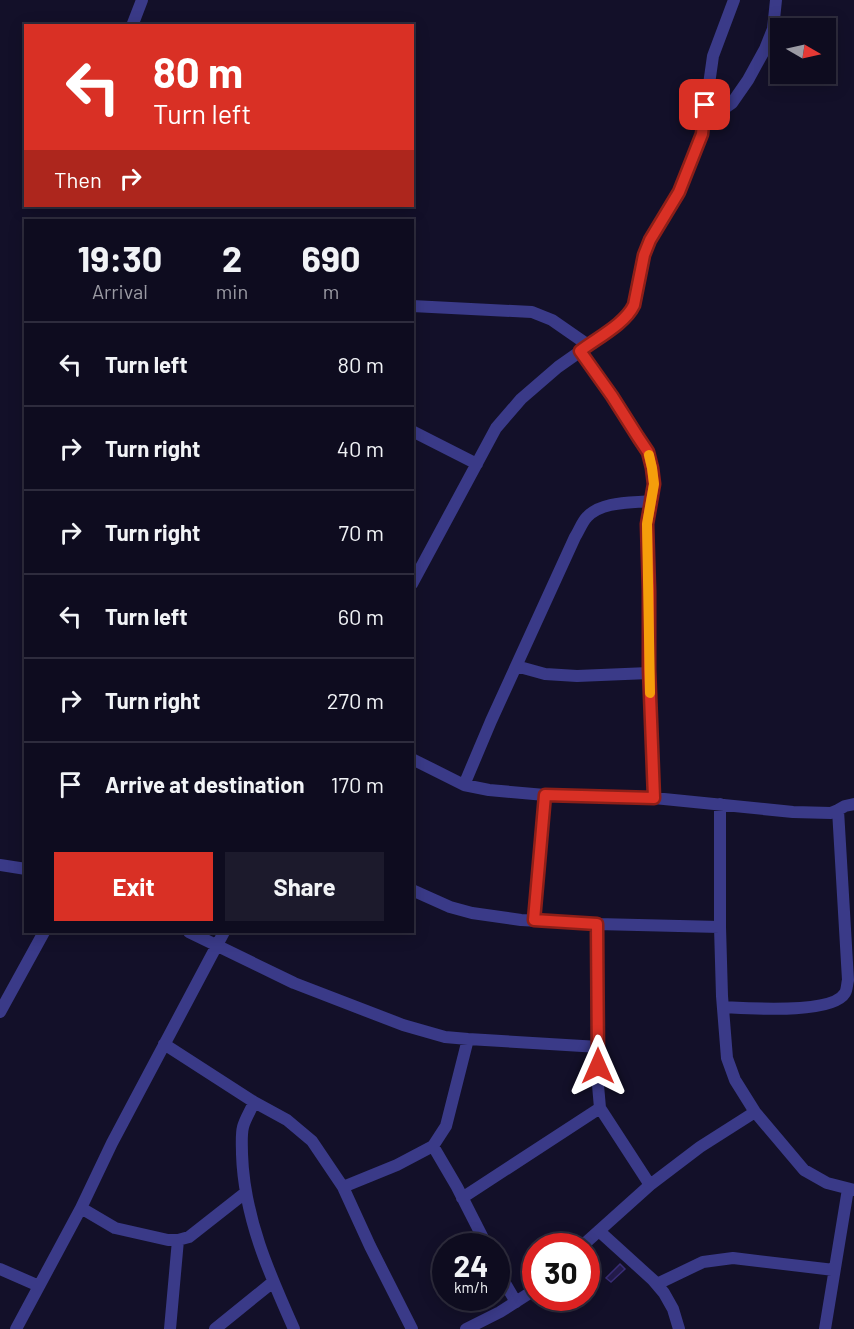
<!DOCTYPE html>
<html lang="en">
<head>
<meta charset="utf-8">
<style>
  :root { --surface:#0e0c1f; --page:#1c1a2c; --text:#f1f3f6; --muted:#9b9ba4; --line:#2e2c3d; --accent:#d93025 }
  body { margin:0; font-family:Barlow,sans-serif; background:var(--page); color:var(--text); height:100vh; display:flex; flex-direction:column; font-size:22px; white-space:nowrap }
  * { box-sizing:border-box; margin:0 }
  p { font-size:20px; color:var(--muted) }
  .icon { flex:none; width:33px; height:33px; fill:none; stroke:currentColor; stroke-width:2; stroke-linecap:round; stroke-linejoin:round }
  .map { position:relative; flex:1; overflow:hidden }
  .panel { position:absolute; left:24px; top:219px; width:390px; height:714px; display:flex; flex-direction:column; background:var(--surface); border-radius:0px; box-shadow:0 3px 15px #0003,0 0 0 2px var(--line) }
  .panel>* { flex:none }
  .guide { position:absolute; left:24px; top:24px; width:390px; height:183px; border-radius:0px; box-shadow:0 3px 15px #0003,0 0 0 2px var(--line); background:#d93025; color:#fff; overflow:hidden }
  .needle { width:39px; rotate:99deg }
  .tools { position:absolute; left:770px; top:18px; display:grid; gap:12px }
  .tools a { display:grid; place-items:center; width:66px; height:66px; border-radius:0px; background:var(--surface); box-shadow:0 3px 15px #0003,0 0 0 2px var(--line); font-size:30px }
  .speed { position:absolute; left:432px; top:1233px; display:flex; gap:12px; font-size:30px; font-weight:700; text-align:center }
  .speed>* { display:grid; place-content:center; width:78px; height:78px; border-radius:50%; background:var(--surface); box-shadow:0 3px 15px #0003,0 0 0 2px var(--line); line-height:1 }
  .speed small { font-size:15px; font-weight:400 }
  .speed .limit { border:9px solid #d22; background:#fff; color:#111 }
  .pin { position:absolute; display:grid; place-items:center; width:51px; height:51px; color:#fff; margin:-26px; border-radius:12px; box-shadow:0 3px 9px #0006 }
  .me { position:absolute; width:66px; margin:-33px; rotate:0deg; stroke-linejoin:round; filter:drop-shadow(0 0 4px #0008) }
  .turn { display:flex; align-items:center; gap:21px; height:126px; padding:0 30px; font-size:27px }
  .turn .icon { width:78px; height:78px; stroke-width:2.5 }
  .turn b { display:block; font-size:42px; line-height:51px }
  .then { display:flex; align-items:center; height:57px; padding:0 30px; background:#0003; gap:12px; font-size:22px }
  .eta { display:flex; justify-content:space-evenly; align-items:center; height:102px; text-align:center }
  .eta b { font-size:36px; font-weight:700; line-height:42px }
  .action { display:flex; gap:12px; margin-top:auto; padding:12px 30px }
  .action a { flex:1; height:69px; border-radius:0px; background:var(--accent); color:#fff; font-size:24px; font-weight:700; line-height:69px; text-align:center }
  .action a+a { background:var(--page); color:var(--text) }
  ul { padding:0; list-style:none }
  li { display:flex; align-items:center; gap:18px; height:84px; padding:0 30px; border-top:2px solid var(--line) }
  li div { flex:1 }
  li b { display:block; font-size:22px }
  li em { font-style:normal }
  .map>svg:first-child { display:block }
  .building { fill:#231b4a; stroke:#392d76; stroke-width:1.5 }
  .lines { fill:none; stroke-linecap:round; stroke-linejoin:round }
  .minor { stroke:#3a3a88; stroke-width:12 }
  .route-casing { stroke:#8d1f18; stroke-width:15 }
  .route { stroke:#d93025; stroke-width:10 }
  .slow { stroke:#f59e0b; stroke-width:10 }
</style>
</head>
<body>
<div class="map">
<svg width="854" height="1329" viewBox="0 0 854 1329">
  <rect width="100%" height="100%" fill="#131029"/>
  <path class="building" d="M620,1264L625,1269L611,1282L606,1278Z"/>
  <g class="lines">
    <path class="minor" d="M132,26L142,0
      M703,123L732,103L748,80L765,49L773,29L776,0
      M412,306L532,312L552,320L588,345
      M580,351L612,396L638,437L648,452L653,468L654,484L647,524L649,591V669L654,798
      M412,431L477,464
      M412,584L496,428L521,399L558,367L615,327L627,316L635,305L644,255L650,240L679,192L702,134L713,56L734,0
      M516,666L545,674L577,676L649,673
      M412,759L464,785L489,790L545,795L654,798L793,812L831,813L838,810L845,806L854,804
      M464,785L491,721L575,537C579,531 582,522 587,517C602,501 631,503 651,501
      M720,804V927L722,996L727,1058L735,1080L755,1112L804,1170L827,1183L854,1190
      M0,865L26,869
      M412,890L450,907L472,913L521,920L597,924L720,927
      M534,920L545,795
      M597,924L599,1047L598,1085L600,1108L650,1185
      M189,932L294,983L403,1025L445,1037L468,1039L599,1047
      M723,1007C747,1008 832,1015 845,993C847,990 847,984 848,980L838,810
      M0,1012L44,932
      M164,1044L254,1102L287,1120L312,1141L343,1187L370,1246L412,1329
      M254,1102C251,1110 245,1119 243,1127C241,1135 242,1146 242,1154C244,1217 269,1273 294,1329
      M433,1146L457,1187L487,1246
      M343,1187L397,1165L433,1146L446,1126L468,1039
      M462,1198L600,1108
      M81,1208L115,1228L168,1240H178L189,1237L245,1193
      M599,1231L653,1280L664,1293L673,1309L679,1329
      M582,1246L650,1185L700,1147L755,1112
      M496,1268L516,1302
      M0,1269L39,1286
      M657,1284L703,1262L733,1258L834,1270
      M16,1329L81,1208L112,1143L224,932
      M170,1329L178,1240
      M215,1329L273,1282
      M466,1329L500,1312L536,1289
      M825,1329L848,1189"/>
  </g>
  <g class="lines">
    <g class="route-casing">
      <path id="route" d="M598,1066L597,924L534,920L545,795L654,798L649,669V591L647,524L654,484L652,468L648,452L638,437L612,396L580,351C597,338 625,324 634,305L644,255L650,240L679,192L702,134L705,105"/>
    </g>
    <use href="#route" class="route"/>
    <path class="slow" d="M649,455L652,468L654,484L647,524L650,693"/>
  </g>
</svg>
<div class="tools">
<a><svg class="needle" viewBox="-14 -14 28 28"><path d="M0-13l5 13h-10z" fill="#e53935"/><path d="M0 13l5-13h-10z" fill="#9b9ba4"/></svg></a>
</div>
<div class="speed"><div>24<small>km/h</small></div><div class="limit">30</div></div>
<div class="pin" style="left:705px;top:105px;background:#d93025"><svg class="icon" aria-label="arrive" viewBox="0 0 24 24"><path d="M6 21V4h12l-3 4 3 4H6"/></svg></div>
<svg class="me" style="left:598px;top:1066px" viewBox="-20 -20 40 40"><path d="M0-17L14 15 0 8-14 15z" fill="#d93025" stroke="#fff" stroke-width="4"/></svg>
<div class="guide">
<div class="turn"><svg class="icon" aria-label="left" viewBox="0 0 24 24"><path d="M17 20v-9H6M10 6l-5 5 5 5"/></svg><div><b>80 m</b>Turn left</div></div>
<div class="then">Then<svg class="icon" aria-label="right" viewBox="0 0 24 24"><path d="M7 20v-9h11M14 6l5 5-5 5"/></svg></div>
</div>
<section class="panel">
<div class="eta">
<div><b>19:30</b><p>Arrival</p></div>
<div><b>2</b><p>min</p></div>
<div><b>690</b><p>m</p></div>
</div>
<ul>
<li><svg class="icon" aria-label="left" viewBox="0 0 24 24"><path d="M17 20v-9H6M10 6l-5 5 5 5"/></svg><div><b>Turn left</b></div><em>80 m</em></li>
<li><svg class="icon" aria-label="right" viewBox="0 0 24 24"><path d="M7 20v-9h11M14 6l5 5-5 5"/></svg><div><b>Turn right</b></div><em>40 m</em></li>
<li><svg class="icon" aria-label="right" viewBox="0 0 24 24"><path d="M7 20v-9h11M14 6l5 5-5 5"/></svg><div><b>Turn right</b></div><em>70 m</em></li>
<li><svg class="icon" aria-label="left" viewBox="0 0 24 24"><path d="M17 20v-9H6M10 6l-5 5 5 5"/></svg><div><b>Turn left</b></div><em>60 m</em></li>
<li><svg class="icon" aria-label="right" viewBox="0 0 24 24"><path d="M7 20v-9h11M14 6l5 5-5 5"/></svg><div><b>Turn right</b></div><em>270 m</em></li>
<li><svg class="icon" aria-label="arrive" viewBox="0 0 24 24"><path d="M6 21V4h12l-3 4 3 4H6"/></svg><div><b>Arrive at destination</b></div><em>170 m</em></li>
</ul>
<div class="action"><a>Exit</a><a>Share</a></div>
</section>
</div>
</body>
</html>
